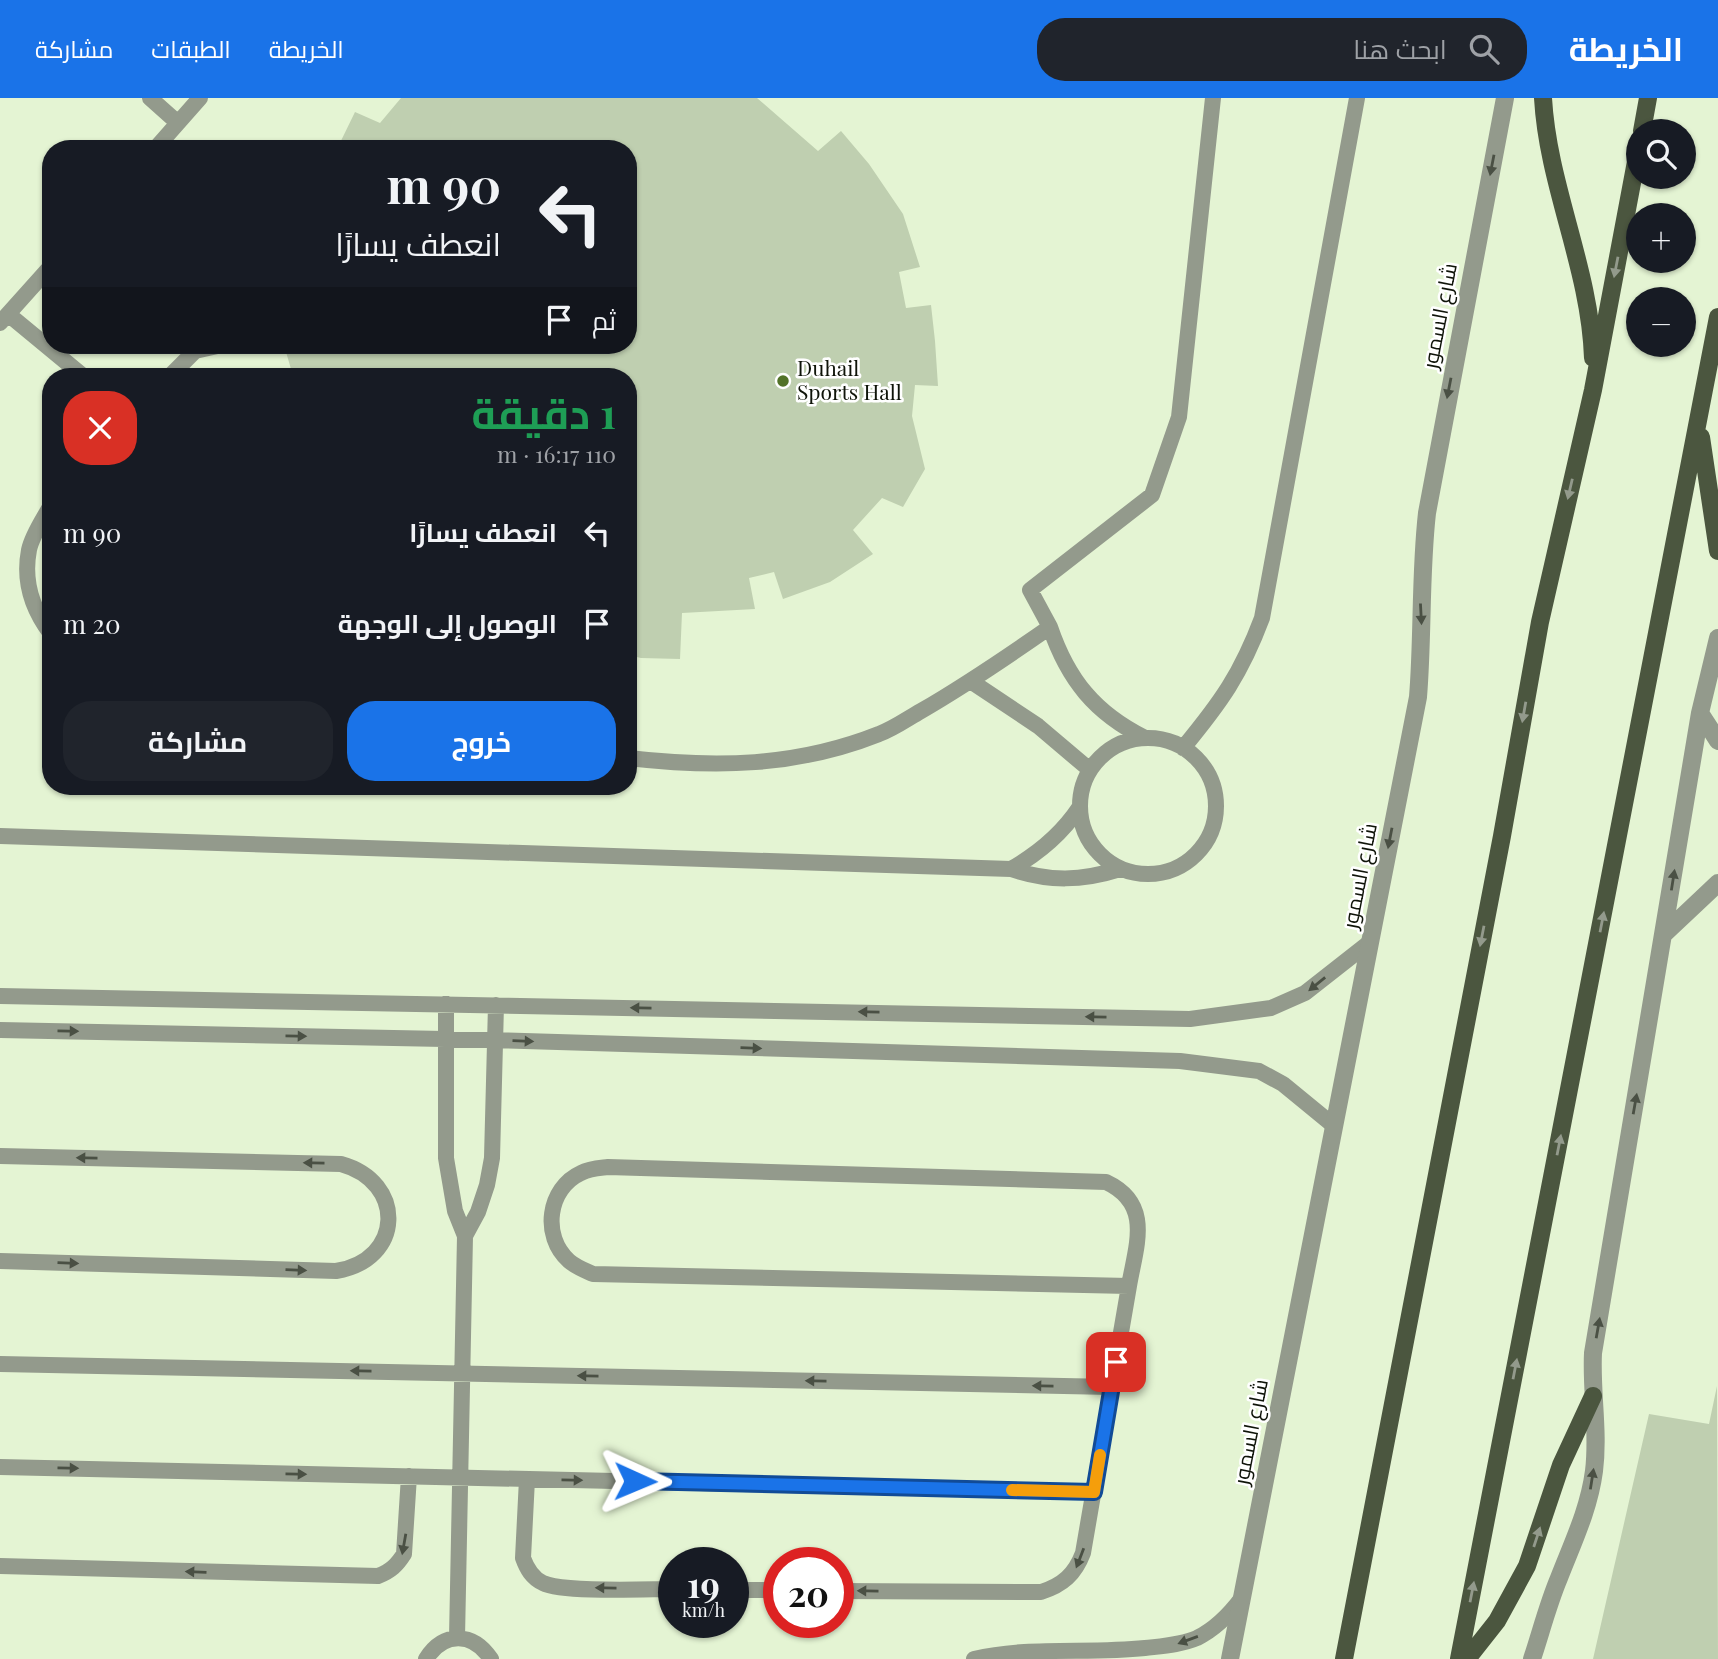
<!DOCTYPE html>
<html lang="ar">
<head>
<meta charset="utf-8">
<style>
  :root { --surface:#171b24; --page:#20242c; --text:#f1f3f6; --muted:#9ea1a6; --accent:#1a73e8 }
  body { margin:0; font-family:"Playfair Display",Cairo,serif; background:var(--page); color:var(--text); direction:rtl; height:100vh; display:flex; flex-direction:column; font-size:26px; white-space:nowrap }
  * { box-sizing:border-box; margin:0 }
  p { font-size:23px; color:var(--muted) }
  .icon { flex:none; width:38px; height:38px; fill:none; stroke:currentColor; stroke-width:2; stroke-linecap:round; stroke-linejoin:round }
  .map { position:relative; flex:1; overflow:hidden; direction:ltr }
  .sheet { position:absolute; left:42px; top:270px; width:595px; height:427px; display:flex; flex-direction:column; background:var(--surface); border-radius:28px; box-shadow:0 2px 5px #0004; direction:rtl }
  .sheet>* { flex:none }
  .top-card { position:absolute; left:42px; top:42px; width:595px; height:214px; border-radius:28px; box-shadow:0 2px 5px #0004; direction:rtl; background:#171b24; color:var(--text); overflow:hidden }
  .fabs { position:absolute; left:1626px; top:21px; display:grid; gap:14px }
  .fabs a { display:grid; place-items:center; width:70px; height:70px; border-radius:50%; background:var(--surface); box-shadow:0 2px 5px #0004; font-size:35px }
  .speed { position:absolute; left:658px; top:1449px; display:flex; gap:14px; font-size:35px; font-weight:700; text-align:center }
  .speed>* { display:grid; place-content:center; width:91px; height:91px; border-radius:50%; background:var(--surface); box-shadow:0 2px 5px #0004; line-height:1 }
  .speed small { font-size:18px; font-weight:400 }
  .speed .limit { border:10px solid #d22; background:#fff; color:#111 }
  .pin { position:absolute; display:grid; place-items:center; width:60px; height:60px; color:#fff; margin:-30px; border-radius:14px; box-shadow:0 4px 10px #0006 }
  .me { position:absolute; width:77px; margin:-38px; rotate:91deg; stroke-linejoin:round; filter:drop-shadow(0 0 5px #0008) }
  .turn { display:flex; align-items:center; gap:24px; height:147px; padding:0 21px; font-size:32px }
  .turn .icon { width:91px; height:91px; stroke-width:2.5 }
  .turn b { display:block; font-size:49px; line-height:60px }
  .then { display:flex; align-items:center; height:66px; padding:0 21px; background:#0003; gap:14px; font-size:26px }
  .round { display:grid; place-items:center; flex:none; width:74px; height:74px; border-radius:28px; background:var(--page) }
  .head { display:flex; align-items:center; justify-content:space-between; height:119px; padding:0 21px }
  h1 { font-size:42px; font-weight:700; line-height:52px; color:#1e9e55 }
  .action { display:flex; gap:14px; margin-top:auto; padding:14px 21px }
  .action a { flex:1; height:80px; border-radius:28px; background:var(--accent); color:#fff; font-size:28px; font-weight:700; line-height:80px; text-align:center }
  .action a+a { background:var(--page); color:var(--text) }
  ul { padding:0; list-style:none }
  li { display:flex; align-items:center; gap:21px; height:91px; padding:0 21px }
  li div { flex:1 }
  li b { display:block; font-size:26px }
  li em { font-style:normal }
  header { display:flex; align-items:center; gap:42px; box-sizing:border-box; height:98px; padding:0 35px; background:var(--accent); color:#fff }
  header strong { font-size:33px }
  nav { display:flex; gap:38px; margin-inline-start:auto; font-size:24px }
  .search { width:490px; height:63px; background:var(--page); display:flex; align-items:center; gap:18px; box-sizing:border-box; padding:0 24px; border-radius:28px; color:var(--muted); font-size:26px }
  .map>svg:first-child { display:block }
  .building { fill:#bfcfb0 }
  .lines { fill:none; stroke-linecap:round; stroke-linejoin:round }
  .service { stroke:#939a8c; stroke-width:16 }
  .minor { stroke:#939a8c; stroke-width:18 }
  .primary { stroke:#4b563f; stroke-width:18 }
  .oneway { fill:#4a5044 }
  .oneway2 { fill:#939a8c }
  .route-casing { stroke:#114b97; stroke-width:18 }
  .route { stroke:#1a73e8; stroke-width:12 }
  .slow { stroke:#f59e0b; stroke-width:12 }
  .poi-dot { fill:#527228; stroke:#fff; stroke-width:2.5 }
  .labels { text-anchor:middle; stroke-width:5; stroke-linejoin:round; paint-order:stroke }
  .street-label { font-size:21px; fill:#0f1409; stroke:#fff }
  .poi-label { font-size:21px; fill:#0f1409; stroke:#fff; text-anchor:start }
</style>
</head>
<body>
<header>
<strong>الخريطة</strong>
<div class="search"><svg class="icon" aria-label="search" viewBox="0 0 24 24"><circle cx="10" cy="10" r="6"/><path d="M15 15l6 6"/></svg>ابحث هنا</div>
<nav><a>الخريطة</a><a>الطبقات</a><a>مشاركة</a></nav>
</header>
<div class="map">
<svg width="1718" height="1561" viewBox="0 0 1718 1561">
  <rect width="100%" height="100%" fill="#e4f4d3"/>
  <path class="building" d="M401,0H757L818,53L841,33L869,66L903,116L920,169L899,174L906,210L931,207L935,243L938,288L915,287L912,318L925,371L903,409L882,400L853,432L873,456L830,484L783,501L774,474L749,480L755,511L682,515L680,561L641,560L628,557V278H293L284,247H628V51H337L355,14L380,25Z
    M1717,1288L1718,1561H1593L1649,1316L1709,1326Z"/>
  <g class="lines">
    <path class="service" d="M150,0L178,25
      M155,51L200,0
      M8,216L83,278
      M0,225L51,168
      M170,278L195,253L222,247
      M51,407C44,420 32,437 29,452C23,483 32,511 51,536
      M1050,529C1068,582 1095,615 1145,640
      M972,584L1038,628L1090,672
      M1080 708a68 68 0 1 1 136 0a68 68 0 1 1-136 0Z
      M1183,650C1221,604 1241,576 1262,520L1357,0
      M628,660C715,670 796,669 879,636C893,631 907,621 921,613C966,587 1007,559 1050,529L1030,492L1152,397L1179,319L1213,0
      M0,738L1011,771C1049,784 1082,783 1120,771
      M1011,771C1039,755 1061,737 1079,710
      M0,898L1190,921L1271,910L1305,895L1370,844
      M446,906V1060L455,1113L465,1138L457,1540
      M0,932L495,942L1180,963L1259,973L1283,986L1333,1027
      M0,1058L341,1066C406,1084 404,1162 336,1173L0,1163
      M608,1069L1106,1084C1153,1106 1136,1147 1129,1188L593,1176C584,1172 576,1169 569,1163C541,1138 548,1090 581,1075C590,1070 599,1070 608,1069Z
      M465,1138L478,1114L487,1087L492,1060L496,907
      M0,1266L1111,1289
      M0,1369L1094,1394
      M527,1381L523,1460C527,1471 532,1480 543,1485C563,1495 647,1491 674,1491
      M0,1468L378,1478C391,1473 397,1467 404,1456L409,1378
      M733,1492H779
      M838,1493L1041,1494C1063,1487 1075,1476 1083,1455L1129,1188
      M426,1561C444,1533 473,1534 491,1561
      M974,1561C1029,1548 1088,1556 1145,1550C1162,1548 1181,1547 1197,1540C1215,1531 1229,1517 1241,1501"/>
    <path class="minor" d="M1700,615L1718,643
      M1664,836L1718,785
      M1230,1561L1418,599C1423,538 1420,477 1427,415L1505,0
      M1532,1561C1541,1534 1548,1506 1559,1480C1573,1444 1589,1411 1594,1373C1599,1333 1591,1294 1593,1255L1700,615L1718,540"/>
    <path class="primary" d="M1543,0C1548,89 1590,170 1593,260
      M1642,33L1648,0
      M1701,339L1718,453
      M1344,1561L1502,738L1540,524L1593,292L1638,53
      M1459,1561L1718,219
      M1467,1561L1497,1523L1527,1468L1561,1367L1593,1298"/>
  </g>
  <defs><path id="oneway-solid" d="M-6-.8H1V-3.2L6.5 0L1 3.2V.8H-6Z" transform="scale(1.75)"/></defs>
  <g class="oneway">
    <use href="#oneway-solid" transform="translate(1492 67) rotate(101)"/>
    <use href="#oneway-solid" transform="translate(1449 290) rotate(101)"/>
    <use href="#oneway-solid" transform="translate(1421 516) rotate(87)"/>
    <use href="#oneway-solid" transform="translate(1390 740) rotate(101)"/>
    <use href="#oneway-solid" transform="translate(1673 782) rotate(-81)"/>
    <use href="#oneway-solid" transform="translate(1317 886) rotate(141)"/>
    <use href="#oneway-solid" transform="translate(641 910) rotate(-179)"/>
    <use href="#oneway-solid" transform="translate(869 914) rotate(-179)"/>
    <use href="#oneway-solid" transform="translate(1096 919) rotate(-179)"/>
    <use href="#oneway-solid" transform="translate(68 933) rotate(1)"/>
    <use href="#oneway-solid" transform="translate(296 938) rotate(1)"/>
    <use href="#oneway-solid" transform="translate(523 943) rotate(2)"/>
    <use href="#oneway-solid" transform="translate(751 950) rotate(2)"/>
    <use href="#oneway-solid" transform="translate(1635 1006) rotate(-80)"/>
    <use href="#oneway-solid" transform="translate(87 1060) rotate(-179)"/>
    <use href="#oneway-solid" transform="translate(314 1065) rotate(-179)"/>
    <use href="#oneway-solid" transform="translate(68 1165) rotate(2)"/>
    <use href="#oneway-solid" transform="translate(296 1172) rotate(2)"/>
    <use href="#oneway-solid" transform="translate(1598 1230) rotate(-80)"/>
    <use href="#oneway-solid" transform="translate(361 1273) rotate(-179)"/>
    <use href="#oneway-solid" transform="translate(588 1278) rotate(-179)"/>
    <use href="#oneway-solid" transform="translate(816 1283) rotate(-179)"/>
    <use href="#oneway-solid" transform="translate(1043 1288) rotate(-179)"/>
    <use href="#oneway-solid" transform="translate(68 1370) rotate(1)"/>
    <use href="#oneway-solid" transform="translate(296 1376) rotate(1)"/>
    <use href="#oneway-solid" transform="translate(1592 1381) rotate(-81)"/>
    <use href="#oneway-solid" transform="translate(572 1382) rotate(1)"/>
    <use href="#oneway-solid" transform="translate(404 1446) rotate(100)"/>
    <use href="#oneway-solid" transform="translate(1080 1460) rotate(111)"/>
    <use href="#oneway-solid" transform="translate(196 1474) rotate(-178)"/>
    <use href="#oneway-solid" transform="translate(606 1490) rotate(-179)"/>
    <use href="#oneway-solid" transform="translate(868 1493) rotate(-179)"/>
    <use href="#oneway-solid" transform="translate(1188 1542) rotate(160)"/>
  </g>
  <g class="oneway2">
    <use href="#oneway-solid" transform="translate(1616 169) rotate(101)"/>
    <use href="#oneway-solid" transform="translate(1570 391) rotate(103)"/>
    <use href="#oneway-solid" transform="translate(1524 614) rotate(100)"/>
    <use href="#oneway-solid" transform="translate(1602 824) rotate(-79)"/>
    <use href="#oneway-solid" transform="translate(1482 838) rotate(101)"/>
    <use href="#oneway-solid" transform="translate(1559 1047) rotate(-79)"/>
    <use href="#oneway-solid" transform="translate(1515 1271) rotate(-79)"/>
    <use href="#oneway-solid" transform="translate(1537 1439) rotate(-72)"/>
    <use href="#oneway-solid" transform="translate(1472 1494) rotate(-79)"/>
  </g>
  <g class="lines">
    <g class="route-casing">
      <path id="route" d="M635,1383L1094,1394L1116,1264"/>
    </g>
    <use href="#route" class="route"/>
    <path class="slow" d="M1012,1392L1094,1394L1100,1357"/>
  </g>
  <circle class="poi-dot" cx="783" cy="283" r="7"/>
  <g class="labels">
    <g class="street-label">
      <text transform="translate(1440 218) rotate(-79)" y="7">شارع السمور</text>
      <text transform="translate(1360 778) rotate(-79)" y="7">شارع السمور</text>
      <text transform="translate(1251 1334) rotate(-79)" y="7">شارع السمور</text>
    </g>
    <g class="poi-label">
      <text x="797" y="278">Duhail<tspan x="797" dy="24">Sports Hall</tspan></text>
    </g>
  </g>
</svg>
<div class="fabs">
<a><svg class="icon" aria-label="search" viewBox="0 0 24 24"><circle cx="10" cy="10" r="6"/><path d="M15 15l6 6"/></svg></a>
<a>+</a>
<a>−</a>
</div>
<div class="speed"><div>19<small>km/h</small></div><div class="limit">20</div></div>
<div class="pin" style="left:1116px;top:1264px;background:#d93025"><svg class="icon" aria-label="arrive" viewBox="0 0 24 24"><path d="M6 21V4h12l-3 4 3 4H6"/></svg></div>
<svg class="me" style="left:635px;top:1383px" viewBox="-20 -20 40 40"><path d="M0-17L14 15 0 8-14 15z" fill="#1a73e8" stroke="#fff" stroke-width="4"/></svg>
<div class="top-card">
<div class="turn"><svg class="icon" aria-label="left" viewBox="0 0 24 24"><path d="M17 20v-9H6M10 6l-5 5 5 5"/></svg><div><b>90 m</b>انعطف يسارًا</div></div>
<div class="then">ثم<svg class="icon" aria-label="arrive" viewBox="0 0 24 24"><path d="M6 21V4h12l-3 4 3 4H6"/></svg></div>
</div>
<section class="sheet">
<div class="head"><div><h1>1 دقيقة</h1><p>110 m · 16:17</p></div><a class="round" style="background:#d93025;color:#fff"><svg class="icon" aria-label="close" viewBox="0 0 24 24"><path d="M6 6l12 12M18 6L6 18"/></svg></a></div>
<ul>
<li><svg class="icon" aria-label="left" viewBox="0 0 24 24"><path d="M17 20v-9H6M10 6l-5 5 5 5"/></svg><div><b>انعطف يسارًا</b></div><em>90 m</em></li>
<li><svg class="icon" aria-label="arrive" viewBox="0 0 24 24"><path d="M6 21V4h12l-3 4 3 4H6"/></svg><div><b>الوصول إلى الوجهة</b></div><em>20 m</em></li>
</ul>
<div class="action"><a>خروج</a><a>مشاركة</a></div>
</section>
</div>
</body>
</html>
